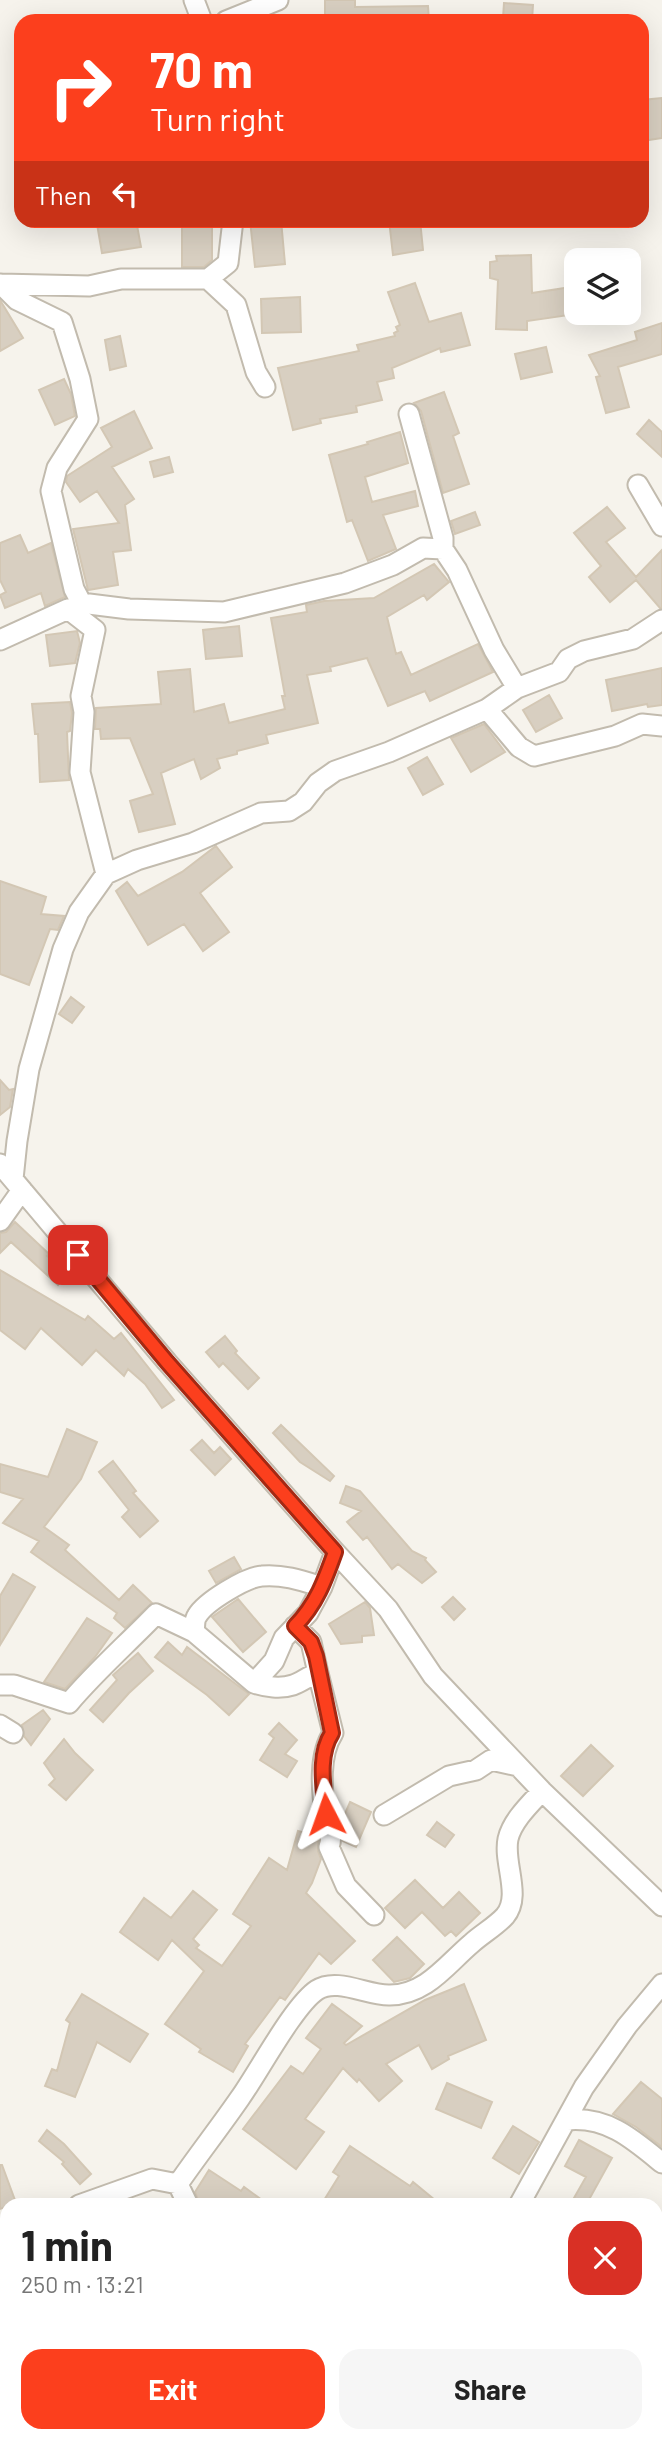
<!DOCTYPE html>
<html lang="en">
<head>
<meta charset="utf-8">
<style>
  :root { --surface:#fff; --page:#f6f6f6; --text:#222; --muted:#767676; --accent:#fc3f1d }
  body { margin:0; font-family:Barlow,sans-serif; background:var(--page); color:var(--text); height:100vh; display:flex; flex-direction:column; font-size:26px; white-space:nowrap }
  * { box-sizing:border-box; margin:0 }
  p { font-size:23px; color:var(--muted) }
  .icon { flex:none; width:38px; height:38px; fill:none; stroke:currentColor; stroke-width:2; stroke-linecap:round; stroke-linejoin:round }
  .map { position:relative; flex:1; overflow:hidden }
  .panel { position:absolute; left:0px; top:2198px; width:663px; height:245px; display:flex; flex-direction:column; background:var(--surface); border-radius:21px 21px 0 0; box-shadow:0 7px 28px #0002 }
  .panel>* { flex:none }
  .top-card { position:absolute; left:14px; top:14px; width:635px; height:214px; border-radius:21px; box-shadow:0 7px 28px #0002; background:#fc3f1d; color:#fff; overflow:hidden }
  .controls { position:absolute; left:564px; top:248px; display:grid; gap:14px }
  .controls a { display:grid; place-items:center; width:77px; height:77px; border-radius:14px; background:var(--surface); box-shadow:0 7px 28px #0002; font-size:35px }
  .pin { position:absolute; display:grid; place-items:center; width:60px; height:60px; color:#fff; margin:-30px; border-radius:14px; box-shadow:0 4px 10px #0006 }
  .me { position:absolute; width:77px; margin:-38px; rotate:356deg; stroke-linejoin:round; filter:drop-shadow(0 0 5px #0008) }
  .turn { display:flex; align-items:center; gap:24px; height:147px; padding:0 21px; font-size:32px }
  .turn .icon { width:91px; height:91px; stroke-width:2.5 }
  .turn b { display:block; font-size:49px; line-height:60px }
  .then { display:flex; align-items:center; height:66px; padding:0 21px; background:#0003; gap:14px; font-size:26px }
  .round { display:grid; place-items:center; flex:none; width:74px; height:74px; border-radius:21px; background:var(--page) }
  .summary { display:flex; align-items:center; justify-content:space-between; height:119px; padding:0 21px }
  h1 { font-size:42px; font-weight:700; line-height:52px }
  .action { display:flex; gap:14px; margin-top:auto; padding:14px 21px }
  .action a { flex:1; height:80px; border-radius:21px; background:var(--accent); color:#fff; font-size:28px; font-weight:700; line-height:80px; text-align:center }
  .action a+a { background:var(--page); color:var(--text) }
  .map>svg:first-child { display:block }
  .building { fill:#d8cfc1; stroke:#d3c7b4; stroke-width:2 }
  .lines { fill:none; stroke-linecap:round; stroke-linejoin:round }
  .street-casing { stroke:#c2bbae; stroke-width:23 }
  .street { stroke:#fff; stroke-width:19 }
  .route-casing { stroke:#a42913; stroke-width:18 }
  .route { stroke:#fc3f1d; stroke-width:12 }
</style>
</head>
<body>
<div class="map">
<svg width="662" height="2443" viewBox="0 0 662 2443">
  <rect width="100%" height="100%" fill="#f6f3ec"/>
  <path class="building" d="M325,0H355V7L428,6L429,21H325Z
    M504,3L533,5L532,20L503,18Z
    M662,98V138L642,141V100Z
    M115,220H136L141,247L102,253L97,224Z
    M182,220H212V260L204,267H182Z
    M250,220H281L285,264L255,267Z
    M389,220H420L423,250L393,255Z
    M531,255L532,293L565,288L569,315L527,321V330L496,329L498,280L490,278V262L497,261L496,256Z
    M415,283L429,322L461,313L470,345L441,352L440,348L392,368L394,378L377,382L382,400L356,406L357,412L320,419L321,423L293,430L278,368L359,351L357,345L395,336L394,333L398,331L396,327L400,325L388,292Z
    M300,297L301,332L262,333L261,299Z
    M0,300L23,338L0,351Z
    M662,323V354L618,367L629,407L606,413L596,377L600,376L589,355L637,340L635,332Z
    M120,336L126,366L110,370L105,340Z
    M546,347L552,372L521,379L515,354Z
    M64,379L71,394L75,416L55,425L39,390Z
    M444,392L459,433L453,436L469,484L443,493L421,411L414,403Z
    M134,411L152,448L112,467L134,499L125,505L131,550L113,552L118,585L88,590L73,529L119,523L97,491L80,502L66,482L67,476L112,447L101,428Z
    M649,420L662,432V457L637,434Z
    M400,432L408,463L365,477L372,502L415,491L418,506L383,515L396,549L368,561L352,520L347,522L329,455L368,444L367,442Z
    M169,457L173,472L154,477L150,462Z
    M607,507L625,528L606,542L636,577L662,550V608H660L636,580L610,602L589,577L601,566L574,533Z
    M475,512L480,525L455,534L451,521Z
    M20,535L28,553L51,543L65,597L45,606L41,593L5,608L0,595L6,592L0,580V543Z
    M434,564L449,582L427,600L424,595L387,617L396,654L401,652L411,675L478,644L493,672L430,701L425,691L388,706L367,658L330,667L331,671L307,675L318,723L266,735L268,743L237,751V754L217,759L220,768L201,779L194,759L161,773L175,824L139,832L130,801L153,794L130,738L101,739L100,729H95L96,708L161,704L158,672L190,669L194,712L224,704L229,723L285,709L282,696H285L271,618L307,612L306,605L324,601L374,598Z
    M239,626L242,656L206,659L203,630Z
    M77,631L80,643L75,663L50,666L46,635Z
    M662,668V705L648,707L647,704L612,711L606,680Z
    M549,695L562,718L536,732L523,710Z
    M70,702L72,713L70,731L67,732L69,780L40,782L38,734H35L32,704Z
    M484,724L505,752L471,772L451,738Z
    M427,757L443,784L423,795L408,768Z
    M216,846L232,867L200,893L229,932L203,951L184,924L148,945L116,891L127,882L138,896L182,872Z
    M0,881L46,897L41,914L64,916L58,930L50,929L29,985L0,974Z
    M71,997L84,1007L72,1023L59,1014Z
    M0,1080L9,1090L13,1089L10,1107L0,1115Z
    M15,1222L49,1254L47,1256L68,1272L58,1285L11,1242L0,1253V1233L6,1232Z
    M0,1270L85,1320L88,1316L114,1339L121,1333L174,1400L162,1408L145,1384L128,1369L124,1376L96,1350L82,1365L41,1328L25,1349L0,1330Z
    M225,1336L237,1351L235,1353L259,1378L248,1389L223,1363L219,1367L206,1352Z
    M281,1425L334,1476L330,1481L300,1462L273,1433Z
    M67,1429L97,1442L81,1479L44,1527L69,1545L65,1550L119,1600L133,1585L152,1603L125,1628L114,1618L117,1613L31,1552L39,1541L3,1523L23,1499L0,1492V1464L48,1477Z
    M202,1440L214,1453L220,1447L231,1459L215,1475L191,1450Z
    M113,1461L136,1491L133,1493L158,1521L140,1537L122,1517L129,1510L99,1472Z
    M346,1486L360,1491L412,1551L426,1558L425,1560L436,1572L422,1583L398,1564L392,1569L367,1537L363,1540L347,1522L361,1511L340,1503Z
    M234,1557L241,1569L216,1583L209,1571Z
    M13,1574L35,1587L0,1645V1596Z
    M453,1597L465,1609L454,1620L442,1607Z
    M238,1599L266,1632L243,1652L212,1617Z
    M365,1602L370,1608L374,1635L362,1636V1642L341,1644L329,1624Z
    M87,1618L112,1633L95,1657L65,1689L44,1682Z
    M168,1642L182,1655L187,1647L249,1694L229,1715L207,1695L155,1657Z
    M138,1653L153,1671L129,1693L103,1722L90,1710L117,1680L113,1675Z
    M43,1710L50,1719L31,1745L24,1736L22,1725Z
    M279,1723L297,1740L285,1754L297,1761L287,1777L260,1760L274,1738L269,1734Z
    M64,1739L75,1753L93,1770L66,1800L49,1785L55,1779L44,1763Z
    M591,1745L613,1766L583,1796L561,1776Z
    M350,1802L371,1812L356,1847L343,1841L341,1823Z
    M437,1822L454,1835L445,1847L427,1835Z
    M298,1831L318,1836V1851L321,1859L312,1883L306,1893L355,1941L331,1964L319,1953L285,2000L280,1997L245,2044L248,2046L233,2072L199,2052L201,2049L165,2024L204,1971L172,1940L158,1960L120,1932L144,1898L171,1918L193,1891L217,1910L193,1939L199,1945L196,1948L222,1966L251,1926L233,1914L269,1858L287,1870Z
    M415,1880L443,1908L459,1892L480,1913L456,1936L451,1931L445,1936L422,1912L405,1928L385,1908Z
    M397,1937L424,1964L410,1978L394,1982L373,1960Z
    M464,1984L486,2040L448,2056L449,2059L432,2069L419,2045L386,2064L402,2081L379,2101L359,2079L357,2082L343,2068L305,2119L324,2132L296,2169L243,2129L291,2066L303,2074L321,2049L306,2038L332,2004L362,2026L344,2043L346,2045L425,2000Z
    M82,1994L148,2034L130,2062L97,2042L75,2097L45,2086L52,2069L57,2071L70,2023L66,2020Z
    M641,2082L662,2099V2147L636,2127L613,2114Z
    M447,2083L492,2102L481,2128L436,2109Z
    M513,2126L539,2142L519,2174L493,2158Z
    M47,2130L64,2144L91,2174L80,2184L62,2164L64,2162L39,2141Z
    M579,2140L612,2158L586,2205H570L586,2177L565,2166Z
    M350,2146L410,2186L413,2182L441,2205H321L339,2176L333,2172Z
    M0,2165H2L16,2203L0,2209Z
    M209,2170L241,2191L244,2187L269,2205H200L195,2192Z"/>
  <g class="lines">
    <g class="street-casing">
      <path id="street" d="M194,0L202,21
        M226,21L278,0
        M208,279L228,263L233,220
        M0,284L89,286L121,279H208L236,305L256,372L265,387
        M409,414L443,538V549
        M638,485L662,526
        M83,606L89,604L129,609L224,612L345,583L393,565L423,548L443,549L457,570L494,650L517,688
        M68,609L95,630L81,696L84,712L80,772L106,874
        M0,640L68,609L83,606L74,589L51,491L57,468L88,419L80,379L62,322L17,300L1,284
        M487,709L519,747L534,756L615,736L642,724L662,726
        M0,1164L167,1362L335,1552L388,1609L433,1676L542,1791L662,1906
        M13,1179L17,1141L29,1069L63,949L79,912L106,874L137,860L193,843L261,813L289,811L303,802L318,783L335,771L389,752L487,709L517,688L559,672L568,659L584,651L633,639L662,620
        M0,1221L22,1190
        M295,1626L311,1642L318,1673
        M194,1632C195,1627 194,1620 197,1616C205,1602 246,1577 262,1576C283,1574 303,1581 322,1587
        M254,1683L274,1661L284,1638L308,1613L322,1587L335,1552
        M0,1685H14L69,1703C96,1671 127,1644 156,1614L194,1632L254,1683C265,1687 281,1689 293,1685C302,1682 308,1676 318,1673L333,1733C319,1754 321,1791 326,1815C329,1827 333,1835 329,1847L346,1886L374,1915
        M0,1725L13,1733
        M384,1815L449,1776L476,1770L491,1760L518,1766
        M567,2120C607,2116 633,2139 662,2163
        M79,2205L152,2179L178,2184
        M188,2205L178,2184C198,2155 220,2127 240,2098C258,2073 294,2005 317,1990C337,1977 368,1996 390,1995C426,1995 447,1964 472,1943C482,1934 496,1926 505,1916C522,1896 503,1863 508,1839C512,1821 530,1804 542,1791
        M519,2205L584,2087L627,2026L662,1984
        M0,2231L7,2229
        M0,2305L7,2310
        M0,2326L7,2324
        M656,2391L662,2393
        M0,2436L7,2443
        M185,2443L190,2436
        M471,2443L473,2436
        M529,2443L532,2436"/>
    </g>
    <use href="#street" class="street"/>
  </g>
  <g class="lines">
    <g class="route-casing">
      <path id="route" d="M78,1255L167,1362L335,1552C325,1580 316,1605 295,1626L311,1642L316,1656L332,1733C317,1756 324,1789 326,1814"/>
    </g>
    <use href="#route" class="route"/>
  </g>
</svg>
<div class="controls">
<a><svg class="icon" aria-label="layers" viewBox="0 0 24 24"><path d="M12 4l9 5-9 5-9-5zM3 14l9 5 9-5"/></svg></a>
</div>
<div class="pin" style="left:78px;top:1255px;background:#d93025"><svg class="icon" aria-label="arrive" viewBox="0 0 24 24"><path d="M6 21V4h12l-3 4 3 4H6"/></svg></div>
<svg class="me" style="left:326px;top:1814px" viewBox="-20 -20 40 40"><path d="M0-17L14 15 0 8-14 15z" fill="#fc3f1d" stroke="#fff" stroke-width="4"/></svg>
<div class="top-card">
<div class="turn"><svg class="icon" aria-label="right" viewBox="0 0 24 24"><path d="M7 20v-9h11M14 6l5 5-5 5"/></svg><div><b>70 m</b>Turn right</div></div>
<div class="then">Then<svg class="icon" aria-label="left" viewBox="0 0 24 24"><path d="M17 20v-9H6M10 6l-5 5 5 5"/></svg></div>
</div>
<section class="panel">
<div class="summary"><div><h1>1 min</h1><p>250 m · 13:21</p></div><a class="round" style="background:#d93025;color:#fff"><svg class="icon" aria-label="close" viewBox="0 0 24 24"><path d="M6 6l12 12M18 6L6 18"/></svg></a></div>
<div class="action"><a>Exit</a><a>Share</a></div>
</section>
</div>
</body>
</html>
